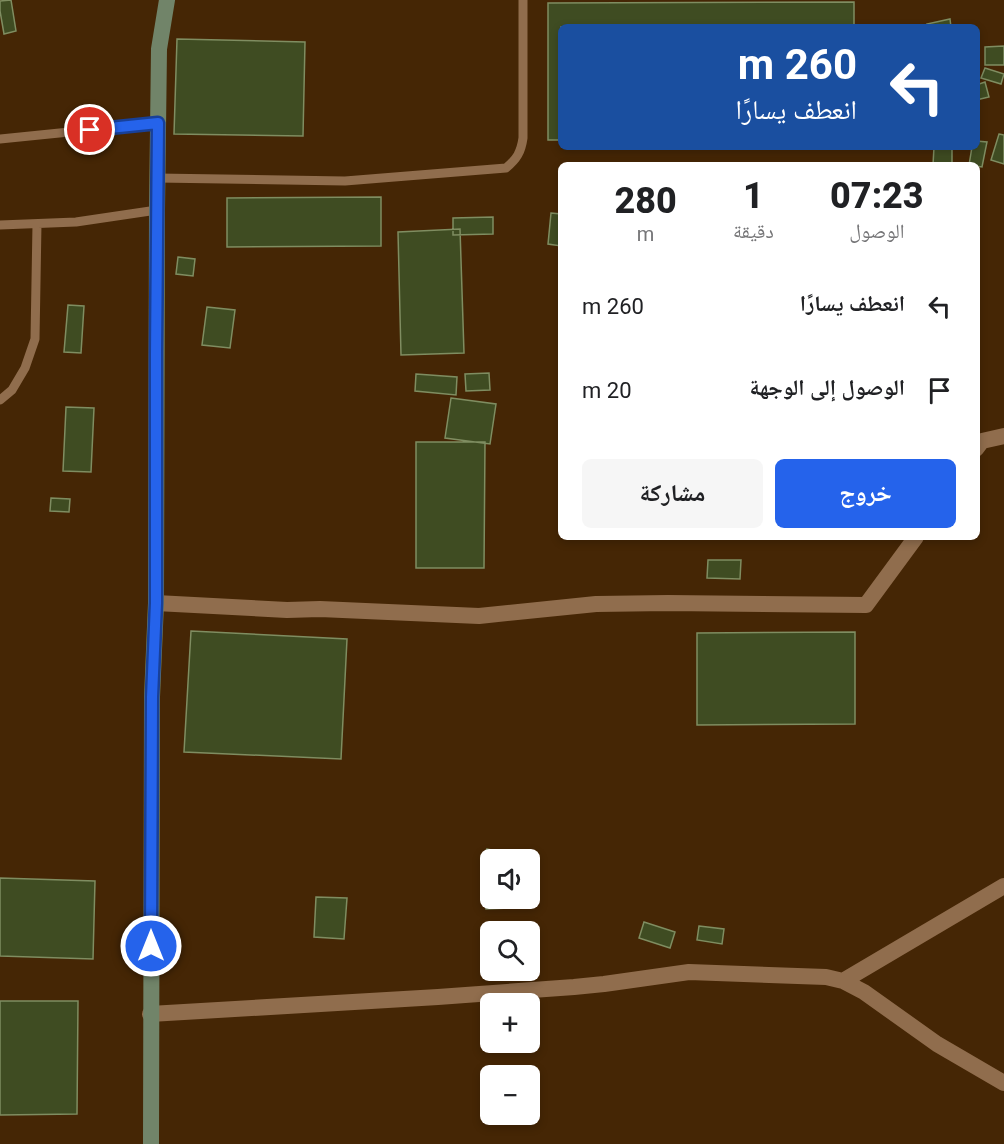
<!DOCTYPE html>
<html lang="ar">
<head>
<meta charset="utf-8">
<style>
  :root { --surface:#fff; --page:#f6f6f6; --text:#202124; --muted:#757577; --accent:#2563eb }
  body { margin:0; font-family:Roboto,"Noto Naskh Arabic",sans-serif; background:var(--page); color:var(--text); direction:rtl; height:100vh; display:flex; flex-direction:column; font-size:22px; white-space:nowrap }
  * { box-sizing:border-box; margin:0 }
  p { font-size:20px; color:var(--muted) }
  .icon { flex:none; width:33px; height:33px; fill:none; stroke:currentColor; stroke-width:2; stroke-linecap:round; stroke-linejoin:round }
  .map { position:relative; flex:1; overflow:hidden; direction:ltr }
  .side { position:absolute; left:558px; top:162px; width:422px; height:378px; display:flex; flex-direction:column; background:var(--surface); border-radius:9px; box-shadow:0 3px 9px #0003; direction:rtl }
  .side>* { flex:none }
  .banner { position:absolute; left:558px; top:24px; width:422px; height:126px; border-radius:9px; box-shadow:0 3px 9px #0003; direction:rtl; background:#1a4fa0; color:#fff; overflow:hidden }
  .buttons { position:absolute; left:480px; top:849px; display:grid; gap:12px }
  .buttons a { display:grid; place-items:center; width:60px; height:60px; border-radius:9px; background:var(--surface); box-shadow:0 3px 9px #0003; font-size:30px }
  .pin { position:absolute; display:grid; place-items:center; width:51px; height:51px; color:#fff; margin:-26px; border:3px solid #fff; border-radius:50%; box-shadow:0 2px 6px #0007 }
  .me { position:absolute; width:66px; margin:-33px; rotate:0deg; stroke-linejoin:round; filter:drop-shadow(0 0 4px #0008) }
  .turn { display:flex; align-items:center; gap:21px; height:126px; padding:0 24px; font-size:27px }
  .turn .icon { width:78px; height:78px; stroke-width:2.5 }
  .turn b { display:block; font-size:42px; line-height:51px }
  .eta { display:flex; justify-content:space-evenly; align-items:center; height:102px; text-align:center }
  .eta b { font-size:36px; font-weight:800; line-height:42px }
  .button { display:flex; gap:12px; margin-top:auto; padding:12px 24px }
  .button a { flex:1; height:69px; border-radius:9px; background:var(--accent); color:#fff; font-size:24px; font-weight:800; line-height:69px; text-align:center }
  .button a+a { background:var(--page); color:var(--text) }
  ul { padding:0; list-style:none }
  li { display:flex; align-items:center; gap:18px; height:84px; padding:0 24px }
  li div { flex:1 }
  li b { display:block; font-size:22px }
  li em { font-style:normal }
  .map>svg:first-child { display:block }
  .building { fill:#3f4c22; stroke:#7f8d61; stroke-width:1.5 }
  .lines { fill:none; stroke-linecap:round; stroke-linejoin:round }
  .service { stroke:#906d4d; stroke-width:9 }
  .minor { stroke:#906d4d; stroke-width:16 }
  .secondary { stroke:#718469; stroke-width:16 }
  .route-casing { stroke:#184099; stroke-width:15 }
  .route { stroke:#2563eb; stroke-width:10 }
</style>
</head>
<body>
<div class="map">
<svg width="1004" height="1144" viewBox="0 0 1004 1144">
  <rect width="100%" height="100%" fill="#452605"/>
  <path class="building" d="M11,0L16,31L4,34L0,11V1Z
    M854,2V27H561V140H548V3Z
    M950,19L951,27H928L927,24Z
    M177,39L305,42L303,136L174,134Z
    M1004,46V65H985V47Z
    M985,68L1004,74L1001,84L981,78Z
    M985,82L989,97L976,100V85Z
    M999,134L1004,135V164L991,160Z
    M976,141L987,142L982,167L969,165L972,147H976Z
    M934,147H952V165H933Z
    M381,197V246L227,247V198Z
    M551,213L561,214V246L548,244Z
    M493,217V234L453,235V218Z
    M460,229L464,353L401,355L398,232Z
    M178,257L195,259L193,276L176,274Z
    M68,305L84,306L81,353L64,352Z
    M207,307L235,310L230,348L202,345Z
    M489,373L490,390L466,391L465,374Z
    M416,374L457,377L456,395L415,391Z
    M451,398L496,404L490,444L445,438Z
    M66,407L94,408L91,472L63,471Z
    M416,442H485L484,568H416Z
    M51,498L70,499L69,512L50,511Z
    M708,560H741L740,579L707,578Z
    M191,631L347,639L341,759L184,752Z
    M855,632V724L697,725V633Z
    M487,849L514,855L513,860H490V867L484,865Z
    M0,878L95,881L93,959L0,956Z
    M485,893H490V898H513V908L486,909Z
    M316,897L347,898L344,939L314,937Z
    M644,922L675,932L670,948L639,938Z
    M699,926L724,929L722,944L697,940Z
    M0,1001H78L77,1114L0,1115Z"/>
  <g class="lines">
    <path class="service" d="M0,139L158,123
      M157,178L345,181L506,168C517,159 521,152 523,138V0
      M0,225L76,222L157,210
      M0,400L12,390L25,368L35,339L37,224"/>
    <path class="minor" d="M976,449L982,441L1004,436
      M156,603L287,610L320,609L479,616L596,604L668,603L866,605L916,537
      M843,981L1004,886
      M150,1014L438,997L574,987L604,984L689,972L826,977L843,981L864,992L937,1044L1004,1083"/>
    <path class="secondary" d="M151,1144L152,697L156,603L157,210L159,49L167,0"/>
  </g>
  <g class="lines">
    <g class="route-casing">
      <path id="route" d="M90,130L158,123L156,353V603L152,697L151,946"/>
    </g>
    <use href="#route" class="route"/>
  </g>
</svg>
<div class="buttons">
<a><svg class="icon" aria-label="sound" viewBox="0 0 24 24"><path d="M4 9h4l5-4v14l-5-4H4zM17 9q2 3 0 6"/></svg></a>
<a><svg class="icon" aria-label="search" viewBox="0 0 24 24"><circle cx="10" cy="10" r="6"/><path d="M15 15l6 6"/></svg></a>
<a>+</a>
<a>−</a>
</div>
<div class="pin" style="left:90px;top:130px;background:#d93025"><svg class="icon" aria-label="arrive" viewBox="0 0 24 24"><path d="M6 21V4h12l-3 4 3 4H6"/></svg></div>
<svg class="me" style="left:151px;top:946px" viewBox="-20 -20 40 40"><circle r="17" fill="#2563eb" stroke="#fff" stroke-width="3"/><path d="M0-11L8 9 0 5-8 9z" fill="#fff"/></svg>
<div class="banner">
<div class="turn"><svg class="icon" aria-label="left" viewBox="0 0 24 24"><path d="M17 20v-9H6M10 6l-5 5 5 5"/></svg><div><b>260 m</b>انعطف يسارًا</div></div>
</div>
<section class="side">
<div class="eta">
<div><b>07:23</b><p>الوصول</p></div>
<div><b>1</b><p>دقيقة</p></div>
<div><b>280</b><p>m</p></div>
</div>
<ul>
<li><svg class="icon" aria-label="left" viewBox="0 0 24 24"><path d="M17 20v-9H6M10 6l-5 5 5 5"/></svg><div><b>انعطف يسارًا</b></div><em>260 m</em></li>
<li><svg class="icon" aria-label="arrive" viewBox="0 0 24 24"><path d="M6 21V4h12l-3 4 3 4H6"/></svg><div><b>الوصول إلى الوجهة</b></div><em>20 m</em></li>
</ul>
<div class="button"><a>خروج</a><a>مشاركة</a></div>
</section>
</div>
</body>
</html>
